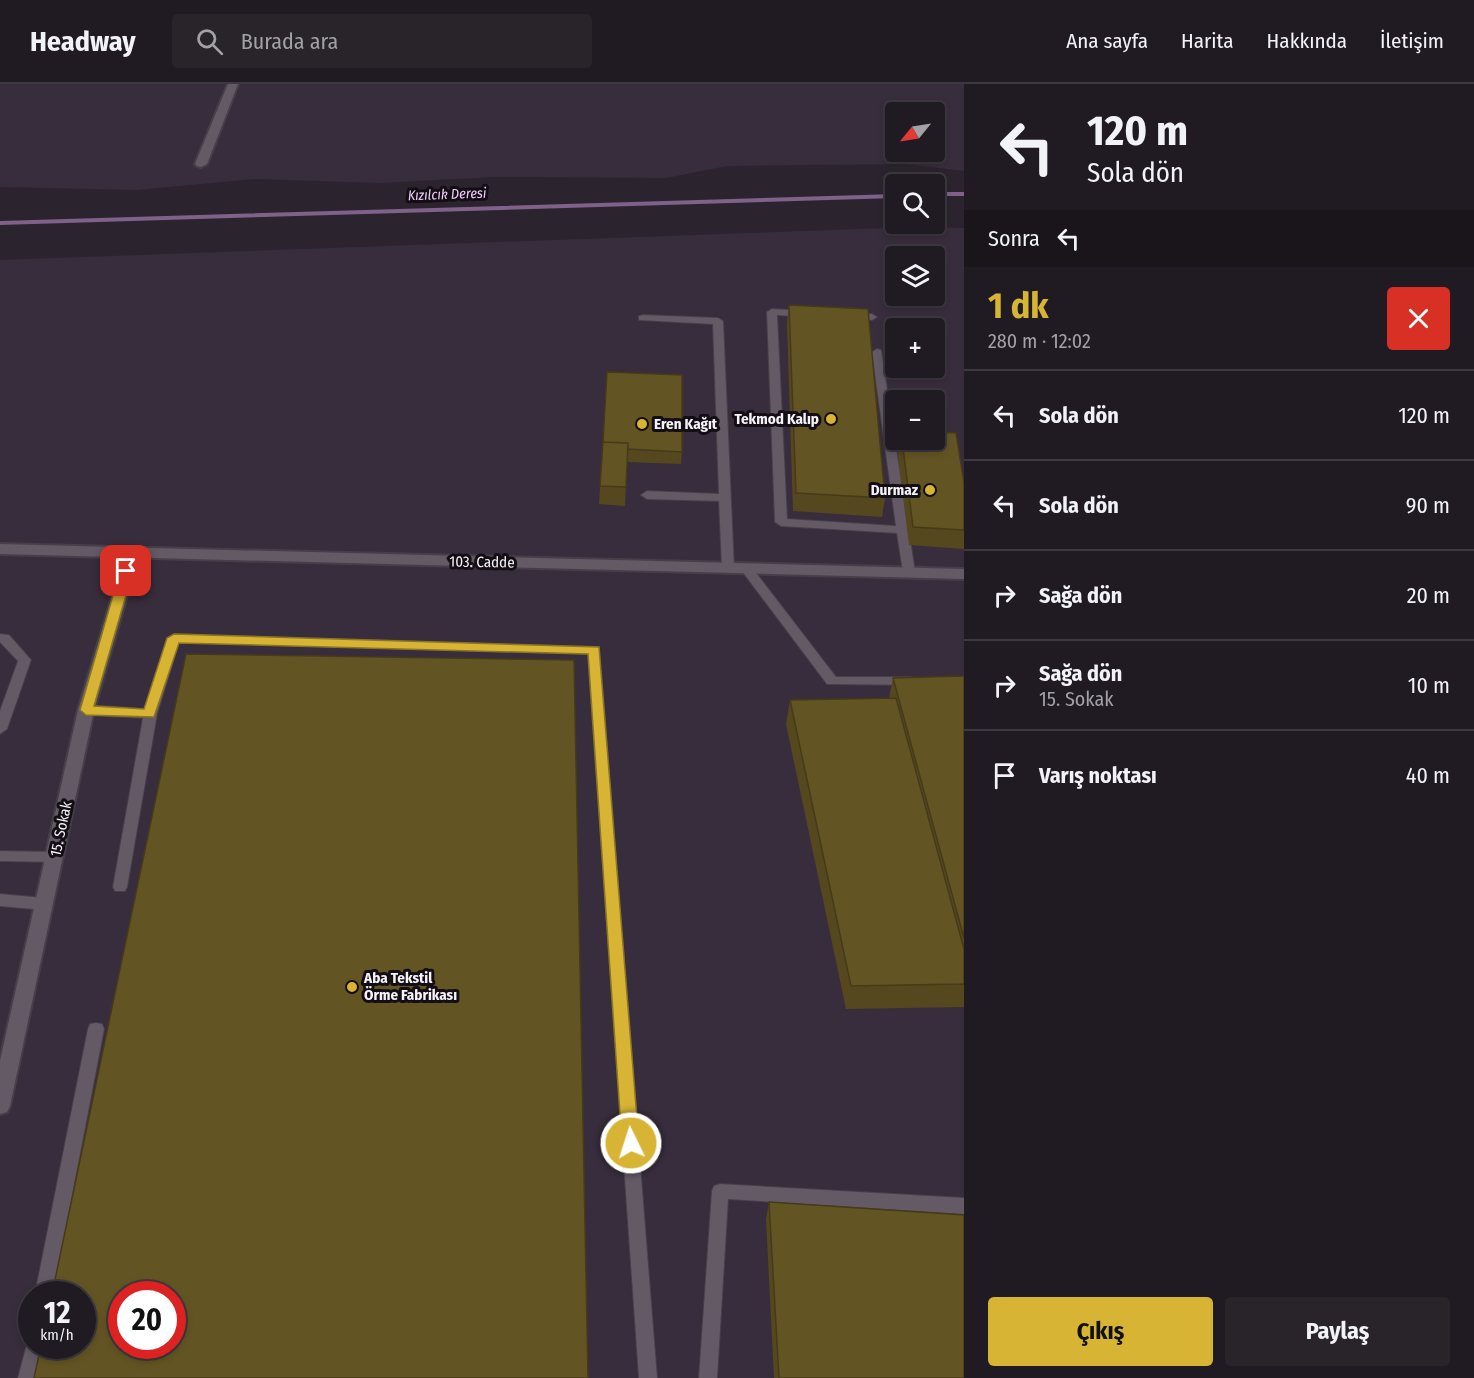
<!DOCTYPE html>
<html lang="tr">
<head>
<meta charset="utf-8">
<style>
  :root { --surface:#201b22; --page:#28242a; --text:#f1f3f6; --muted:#a2a1a5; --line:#3d3940; --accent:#d7b434 }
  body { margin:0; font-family:"Fira Sans Condensed",sans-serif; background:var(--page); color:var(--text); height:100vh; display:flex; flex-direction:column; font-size:22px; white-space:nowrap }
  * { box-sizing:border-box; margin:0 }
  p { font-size:20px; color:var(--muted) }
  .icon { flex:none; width:33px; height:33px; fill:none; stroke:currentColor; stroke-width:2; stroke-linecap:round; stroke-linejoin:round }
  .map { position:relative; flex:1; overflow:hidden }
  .panel { display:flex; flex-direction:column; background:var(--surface); width:510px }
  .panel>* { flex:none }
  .banner { background:#201b22; color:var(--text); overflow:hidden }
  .needle { width:39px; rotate:240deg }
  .controls { position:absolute; left:885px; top:18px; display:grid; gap:12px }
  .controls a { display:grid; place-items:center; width:60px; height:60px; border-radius:6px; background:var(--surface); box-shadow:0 3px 9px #0003,0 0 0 2px var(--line); font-size:30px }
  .speed { position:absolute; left:18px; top:1197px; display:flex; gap:12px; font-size:30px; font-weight:700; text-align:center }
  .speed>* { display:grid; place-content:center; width:78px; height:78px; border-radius:50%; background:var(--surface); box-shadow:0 3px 9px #0003,0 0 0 2px var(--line); line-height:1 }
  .speed small { font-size:15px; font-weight:400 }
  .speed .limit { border:9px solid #d22; background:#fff; color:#111 }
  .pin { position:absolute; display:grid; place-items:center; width:51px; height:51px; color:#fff; margin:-26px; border-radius:12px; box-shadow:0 3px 9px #0006 }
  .me { position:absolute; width:66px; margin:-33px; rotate:356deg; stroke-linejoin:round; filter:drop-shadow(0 0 4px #0008) }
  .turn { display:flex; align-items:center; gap:21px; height:126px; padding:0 24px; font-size:27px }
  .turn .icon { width:78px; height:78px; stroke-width:2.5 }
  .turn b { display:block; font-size:42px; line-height:51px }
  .then { display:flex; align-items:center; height:57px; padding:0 24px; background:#0003; gap:12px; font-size:22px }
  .round { display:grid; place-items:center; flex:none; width:63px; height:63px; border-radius:6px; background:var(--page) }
  .head { display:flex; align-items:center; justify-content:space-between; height:102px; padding:0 24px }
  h1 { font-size:36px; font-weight:700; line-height:45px; color:var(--accent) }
  .primary-button { display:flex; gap:12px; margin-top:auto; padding:12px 24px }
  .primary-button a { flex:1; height:69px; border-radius:6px; background:var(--accent); color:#111; font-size:24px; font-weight:700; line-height:69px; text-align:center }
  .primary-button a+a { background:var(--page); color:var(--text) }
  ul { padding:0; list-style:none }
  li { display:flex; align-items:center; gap:18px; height:90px; padding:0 24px; border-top:2px solid var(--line) }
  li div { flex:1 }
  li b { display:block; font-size:22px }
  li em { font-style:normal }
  header { display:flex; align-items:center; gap:36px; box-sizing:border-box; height:84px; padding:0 30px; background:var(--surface); border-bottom:2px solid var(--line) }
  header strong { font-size:28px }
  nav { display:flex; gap:33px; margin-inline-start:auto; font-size:21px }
  .search { width:420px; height:54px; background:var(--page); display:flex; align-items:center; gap:15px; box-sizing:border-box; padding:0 21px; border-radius:6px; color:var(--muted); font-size:22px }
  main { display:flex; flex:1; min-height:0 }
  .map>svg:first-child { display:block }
  .built { fill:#382d3c; fill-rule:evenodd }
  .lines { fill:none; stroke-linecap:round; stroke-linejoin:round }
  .stream { fill:#7f6189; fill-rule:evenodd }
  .service-casing { stroke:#463f48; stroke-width:2 }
  .minor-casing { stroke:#463f48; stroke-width:4 }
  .tertiary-casing { stroke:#463f48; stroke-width:4 }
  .service { fill:#635a66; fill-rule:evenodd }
  .minor { fill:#635a66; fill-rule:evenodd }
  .tertiary { fill:#635a66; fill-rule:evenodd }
  .wall { fill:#55481e }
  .building { fill:#635423; stroke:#453b18; stroke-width:1.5; fill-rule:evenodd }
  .route { fill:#d7b434; stroke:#8c7522; stroke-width:1.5 }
  .poi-dot { fill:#d7b434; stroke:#120e13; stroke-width:2 }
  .labels { text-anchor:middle; stroke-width:6; stroke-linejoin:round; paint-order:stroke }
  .far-water-label { font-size:14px; font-style:italic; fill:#f1cbfe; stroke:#120e13 }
  .poi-label { font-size:15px; font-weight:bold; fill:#f7f2f9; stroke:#120e13; text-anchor:end }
  .street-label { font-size:15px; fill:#f7f2f9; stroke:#120e13 }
</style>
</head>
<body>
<header>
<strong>Headway</strong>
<div class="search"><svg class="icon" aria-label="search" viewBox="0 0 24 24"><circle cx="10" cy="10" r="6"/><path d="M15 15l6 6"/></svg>Burada ara</div>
<nav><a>Ana sayfa</a><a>Harita</a><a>Hakkında</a><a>İletişim</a></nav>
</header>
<main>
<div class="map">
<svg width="964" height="1294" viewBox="0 0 964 1294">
  <rect width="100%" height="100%" fill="#2b242e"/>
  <path class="built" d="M0,0H964V87L906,80L727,82L666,94L493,93L380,99L254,95L137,106L0,103ZM896,28H934V68H896Z
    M915,143L964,144V1294H0V176ZM896,172H934V212H896ZM896,244H934V284H896ZM896,316H934V356H896ZM32,1210H82V1262H32ZM122,1210H172V1262H122Z"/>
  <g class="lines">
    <path class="stream" d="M934,108H964V112H934Z
      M896,110V114L0,141V137Z"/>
    <g class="service-casing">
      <path id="service" d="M772,225L807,227L812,230L807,233L777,231L787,435L896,442L872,268L877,265L881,266L915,488L913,491H905L903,488L897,449L781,442L775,438L767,228Z
        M850,229L872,230L877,233L872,236L846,234V230Z
        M643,231L718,234L723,237L734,484L732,487H724L722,484L719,417L647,415L641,411L647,407L719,410L713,240L639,236V232Z
        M746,480L750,481L836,593H911L916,595L918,598L916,601L827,600L742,487L740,484L742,481Z
        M0,550L9,551L31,576L7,645L0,650V627L18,577L0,558Z
        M174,550L599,563L657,1294H639L588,570L179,558L157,630L127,803L125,807H115L113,803L143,634L86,631L79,626L86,621L145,625L168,554Z
        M0,767L55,768L60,769L62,773L60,777L55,778L0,777Z
        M0,810L44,814L49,816L51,820L49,824L44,826L0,822Z
        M96,939L102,940L104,945L53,1210H35L88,945L90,940Z
        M720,1100L964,1114V1130L728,1115L717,1294H699L712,1107L714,1102Z
        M32,1254V1262H43L36,1294H18L28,1256Z"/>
    </g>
    <g class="minor-casing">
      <path id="minor" d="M228,0H238L207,80L201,83L197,82L195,80Z
        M132,465L139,470L94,626L10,1022L7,1028L0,1030V977L78,626L125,470Z"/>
    </g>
    <g class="tertiary-casing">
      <path id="tertiary" d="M0,460L964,485V495L0,470Z"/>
    </g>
    <use href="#service" class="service"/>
    <use href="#minor" class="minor"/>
    <use href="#tertiary" class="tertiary"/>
  </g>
  <path class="wall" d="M789,221L885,414L882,433L793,427L787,239Z
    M607,288L682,368L681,380L627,378L625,422L599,420Z
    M899,356H934L964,399V465L909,461L897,364Z
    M964,592V923L846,925L786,640L790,616L889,614L893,594Z
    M769,1118L964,1294H774L766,1135Z"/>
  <path class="building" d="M789,221L868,225L885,414L796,409Z
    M607,288L682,291V368L628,365V359L603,358Z
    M934,348L956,349L964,399V446L913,443L902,356H934Z
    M603,358L628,359L626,403L600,402Z
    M186,570L574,576L588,1294H34L41,1262H82V1210H52ZM122,1210H172V1262H122Z
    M964,592V854L893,594Z
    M896,614L964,865V900L851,902L790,616Z
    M769,1118L964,1131V1294H779Z"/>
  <path class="route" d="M126,483L133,487L94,622L144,625L167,554L174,550L599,563L639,1059L637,1064L631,1066L625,1064L622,1059L588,570L179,559L154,633L86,631L80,626L120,487Z"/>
  <g class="poi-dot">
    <circle cx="831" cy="335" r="6"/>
    <circle cx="642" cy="340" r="6"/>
    <circle cx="930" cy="406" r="6"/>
    <circle cx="352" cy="903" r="6"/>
  </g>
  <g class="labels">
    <g class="far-water-label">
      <text transform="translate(447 110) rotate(-2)" y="5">Kızılcık Deresi</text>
    </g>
    <g class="poi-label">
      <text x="819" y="340">Tekmod Kalıp</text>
      <text x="654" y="345" text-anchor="start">Eren Kağıt</text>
      <text x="918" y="411">Durmaz</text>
      <text x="364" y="899" text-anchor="start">Aba Tekstil<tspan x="364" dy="17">Örme Fabrikası</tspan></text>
    </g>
    <g class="street-label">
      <text transform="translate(482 478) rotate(1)" y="5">103. Cadde</text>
      <text transform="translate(61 745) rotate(-78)" y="5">15. Sokak</text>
    </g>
  </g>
</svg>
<div class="controls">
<a><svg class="needle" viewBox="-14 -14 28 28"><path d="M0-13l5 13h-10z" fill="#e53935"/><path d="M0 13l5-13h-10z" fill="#a2a1a5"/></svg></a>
<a><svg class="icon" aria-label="search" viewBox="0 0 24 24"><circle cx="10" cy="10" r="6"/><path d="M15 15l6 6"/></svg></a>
<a><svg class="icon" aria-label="layers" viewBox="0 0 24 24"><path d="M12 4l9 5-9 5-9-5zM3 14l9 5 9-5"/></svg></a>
<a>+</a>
<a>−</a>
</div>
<div class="speed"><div>12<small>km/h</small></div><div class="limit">20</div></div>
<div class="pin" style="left:126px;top:487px;background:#d93025"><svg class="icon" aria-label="arrive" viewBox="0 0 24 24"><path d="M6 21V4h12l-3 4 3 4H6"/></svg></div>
<svg class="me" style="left:631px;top:1059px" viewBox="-20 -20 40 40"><circle r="17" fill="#d7b434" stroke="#fff" stroke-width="3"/><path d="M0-11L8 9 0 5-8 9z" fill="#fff"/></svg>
</div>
<section class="panel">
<div class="banner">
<div class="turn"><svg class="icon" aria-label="left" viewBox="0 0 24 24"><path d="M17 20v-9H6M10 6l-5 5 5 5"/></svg><div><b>120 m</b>Sola dön</div></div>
<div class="then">Sonra<svg class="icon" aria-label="left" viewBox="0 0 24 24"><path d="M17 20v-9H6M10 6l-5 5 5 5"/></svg></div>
</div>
<div class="head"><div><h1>1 dk</h1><p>280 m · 12:02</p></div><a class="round" style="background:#d93025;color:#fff"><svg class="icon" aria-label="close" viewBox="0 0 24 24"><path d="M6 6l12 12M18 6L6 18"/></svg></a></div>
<ul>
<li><svg class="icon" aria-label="left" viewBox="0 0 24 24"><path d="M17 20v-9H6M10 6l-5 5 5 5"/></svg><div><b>Sola dön</b></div><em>120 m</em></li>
<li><svg class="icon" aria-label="left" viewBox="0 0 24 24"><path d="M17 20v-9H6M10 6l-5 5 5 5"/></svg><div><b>Sola dön</b></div><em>90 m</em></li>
<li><svg class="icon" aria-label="right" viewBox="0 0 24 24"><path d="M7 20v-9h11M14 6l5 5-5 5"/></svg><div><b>Sağa dön</b></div><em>20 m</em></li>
<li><svg class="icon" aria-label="right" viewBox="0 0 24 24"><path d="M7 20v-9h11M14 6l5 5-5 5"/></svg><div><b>Sağa dön</b><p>15. Sokak</p></div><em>10 m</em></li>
<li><svg class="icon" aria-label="arrive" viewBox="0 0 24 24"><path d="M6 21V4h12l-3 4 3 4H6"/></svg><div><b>Varış noktası</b></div><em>40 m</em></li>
</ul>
<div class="primary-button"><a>Çıkış</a><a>Paylaş</a></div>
</section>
</main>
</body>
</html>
